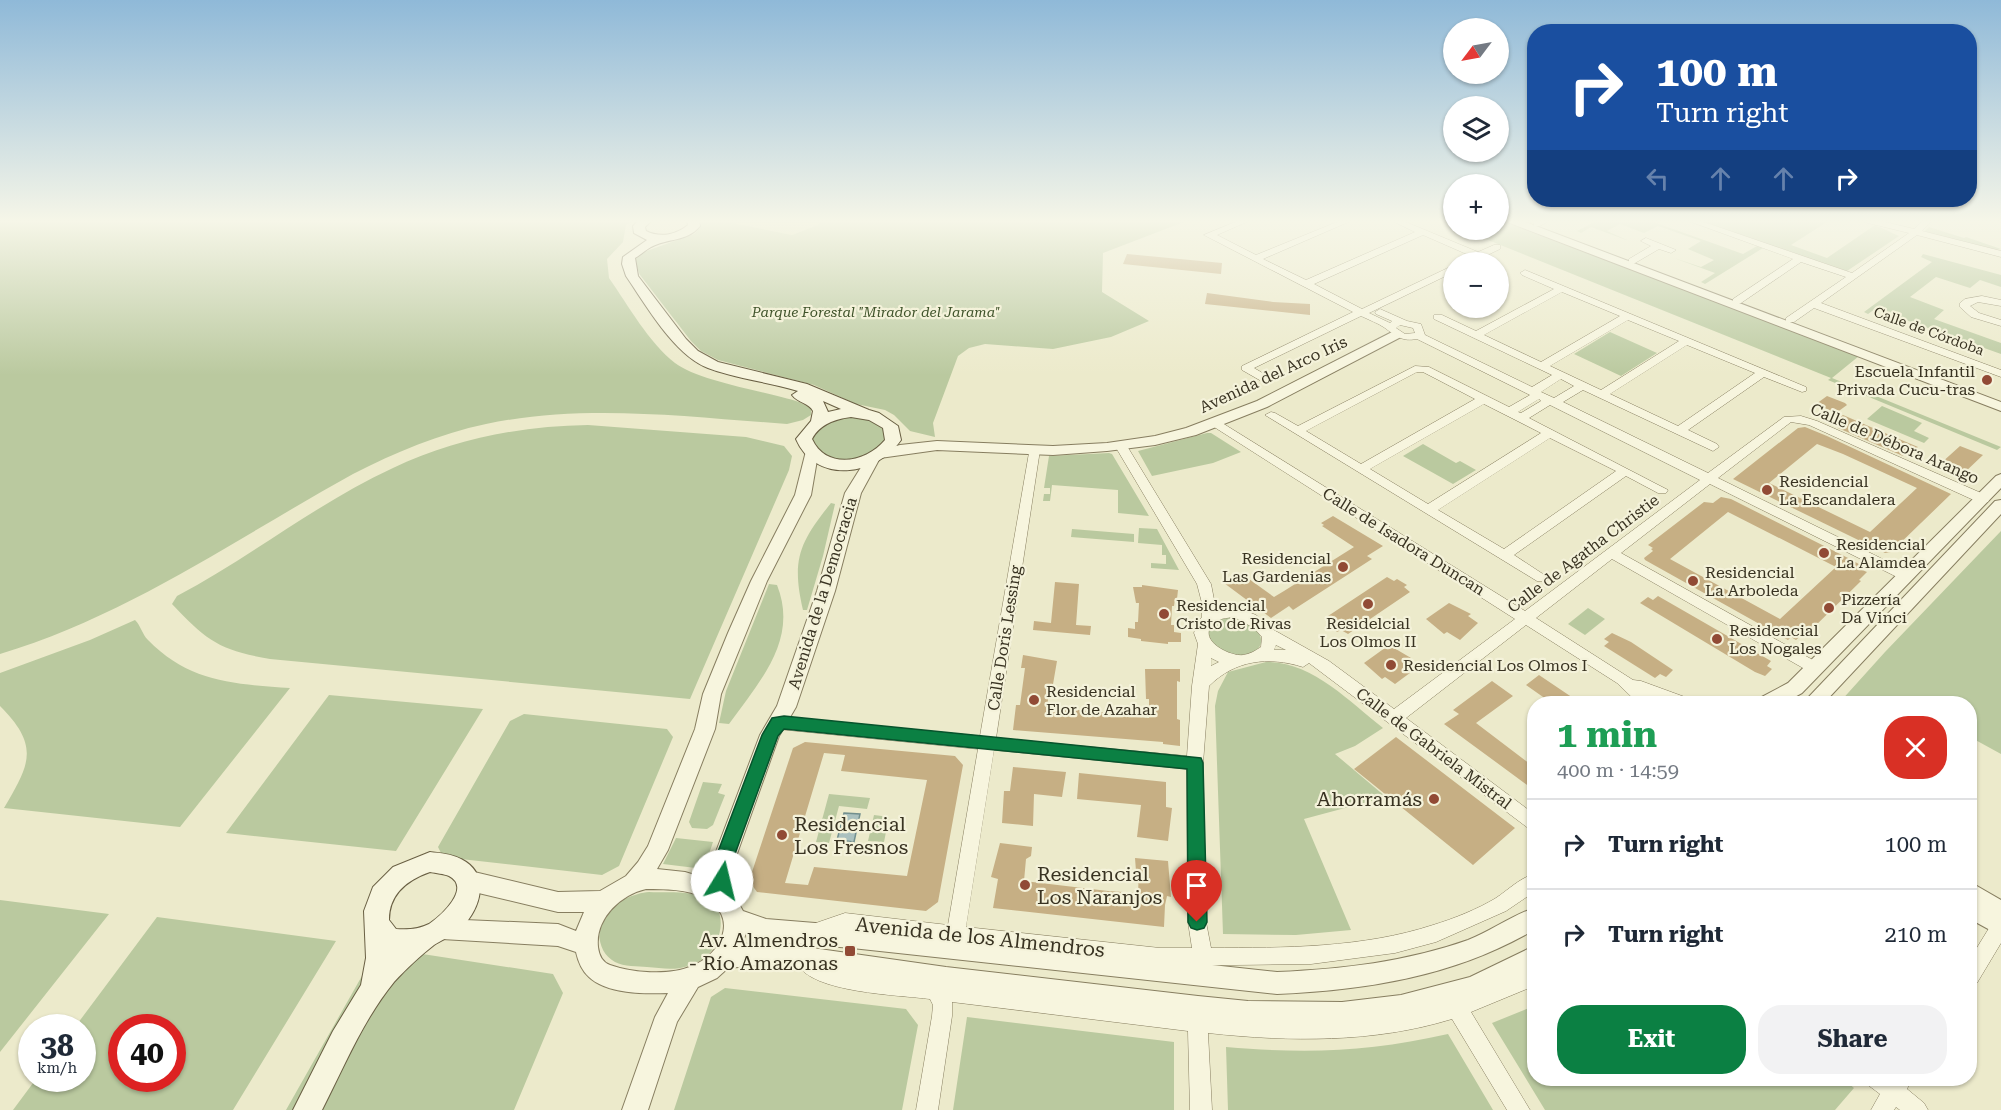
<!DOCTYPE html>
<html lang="en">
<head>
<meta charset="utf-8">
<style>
  :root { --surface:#fff; --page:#f2f2f3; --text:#1f2937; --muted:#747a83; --line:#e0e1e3; --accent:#0b8043 }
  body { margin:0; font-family:"Roboto Serif",serif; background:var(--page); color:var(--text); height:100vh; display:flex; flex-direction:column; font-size:22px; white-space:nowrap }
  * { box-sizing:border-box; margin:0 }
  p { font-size:20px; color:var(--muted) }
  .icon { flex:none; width:33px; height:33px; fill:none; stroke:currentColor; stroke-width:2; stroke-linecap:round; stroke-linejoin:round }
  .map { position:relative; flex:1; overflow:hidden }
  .side { position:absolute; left:1527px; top:696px; width:450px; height:390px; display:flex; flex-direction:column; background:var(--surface); border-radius:24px; box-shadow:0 2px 4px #0004 }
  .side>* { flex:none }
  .top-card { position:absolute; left:1527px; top:24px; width:450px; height:183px; border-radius:24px; box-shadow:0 2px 4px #0004; background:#1a4fa0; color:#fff; overflow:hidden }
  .needle { width:39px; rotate:238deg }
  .buttons { position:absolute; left:1443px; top:18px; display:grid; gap:12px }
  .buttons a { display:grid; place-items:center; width:66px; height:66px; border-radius:50%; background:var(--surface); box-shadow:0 2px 4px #0004; font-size:30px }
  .speed { position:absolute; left:18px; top:1014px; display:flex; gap:12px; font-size:30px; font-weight:700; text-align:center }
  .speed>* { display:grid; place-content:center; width:78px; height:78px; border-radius:50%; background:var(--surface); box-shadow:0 2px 4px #0004; line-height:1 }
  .speed small { font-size:15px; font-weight:400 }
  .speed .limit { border:9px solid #d22; background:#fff; color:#111 }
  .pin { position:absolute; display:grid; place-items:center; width:51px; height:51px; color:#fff; margin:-62px -26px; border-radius:50% 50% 50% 0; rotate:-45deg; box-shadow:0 0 6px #0007 }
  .pin .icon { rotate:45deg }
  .me { position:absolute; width:66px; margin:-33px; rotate:9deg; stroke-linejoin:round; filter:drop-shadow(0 0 4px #0008) }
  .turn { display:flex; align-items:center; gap:21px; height:126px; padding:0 30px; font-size:27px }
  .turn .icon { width:78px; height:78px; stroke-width:2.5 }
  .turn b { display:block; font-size:42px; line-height:51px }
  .lanes { display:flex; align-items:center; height:57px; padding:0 30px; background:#0003; justify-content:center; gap:30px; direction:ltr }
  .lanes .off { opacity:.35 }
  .round { display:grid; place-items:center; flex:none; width:63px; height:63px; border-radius:24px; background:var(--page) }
  .headline { display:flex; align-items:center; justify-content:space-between; height:102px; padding:0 30px }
  h1 { font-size:36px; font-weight:700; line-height:45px; color:#1e9e55 }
  .primary-button { display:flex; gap:12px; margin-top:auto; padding:12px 30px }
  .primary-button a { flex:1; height:69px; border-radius:24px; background:var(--accent); color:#fff; font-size:24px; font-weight:700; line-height:69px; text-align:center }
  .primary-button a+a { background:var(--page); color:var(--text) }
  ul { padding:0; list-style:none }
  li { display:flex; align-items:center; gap:18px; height:90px; padding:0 30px; border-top:2px solid var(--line) }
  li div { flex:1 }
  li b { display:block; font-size:22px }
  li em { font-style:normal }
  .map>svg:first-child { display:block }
  .farmland { fill:#dee1b9 }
  .green { fill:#bac99f; fill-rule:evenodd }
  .water { fill:#abc1bf; stroke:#728f8e; stroke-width:1.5 }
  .building { fill:#c6af84; fill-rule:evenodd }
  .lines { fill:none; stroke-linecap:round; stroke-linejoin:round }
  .minor-casing { stroke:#877e60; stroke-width:1 }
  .tertiary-casing { stroke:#877e60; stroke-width:2 }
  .secondary-casing { stroke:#695f43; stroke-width:2 }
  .minor { fill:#f7f5de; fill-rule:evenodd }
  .tertiary { fill:#f7f5de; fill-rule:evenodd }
  .secondary { fill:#f7f5de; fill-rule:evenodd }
  .route { fill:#0b8043; stroke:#07532c; stroke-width:1.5 }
  .poi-dot { fill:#914a35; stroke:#f4f2da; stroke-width:2 }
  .labels { text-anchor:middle; stroke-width:4.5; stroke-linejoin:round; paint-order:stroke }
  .far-park-label { font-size:14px; font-style:italic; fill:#40542b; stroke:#f4f2da }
  .far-street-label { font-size:14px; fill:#393322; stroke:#f4f2da }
  .poi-label { font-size:16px; fill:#393322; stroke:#f4f2da; text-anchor:start }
  .street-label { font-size:16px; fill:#393322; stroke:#f4f2da }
  .near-poi-label { font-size:20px; fill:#393322; stroke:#f4f2da; text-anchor:end }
  .near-street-label { font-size:20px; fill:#393322; stroke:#f4f2da }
</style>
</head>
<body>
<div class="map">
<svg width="2001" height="1110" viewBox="0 0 2001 1110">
  <rect width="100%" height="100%" fill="#eceacb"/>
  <path class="farmland" d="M718,220H820L818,225L792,235Z"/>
  <path class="green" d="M0,220H637L626,225L623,242L607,259L609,278C628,305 649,343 675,363C698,381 768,392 799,402L811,408V415L803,420L787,424C688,417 585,403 486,424C439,434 396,452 353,474C237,538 129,615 0,654Z
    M702,220H718L792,235L818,225L820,220H1189L1103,253L1102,292L1149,321L1111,337L1053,349L985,344L969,348L958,356L933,423L935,437L910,431L894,415L885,410L856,404L814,385L718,360L701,351L691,341L640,275L634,260L641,253L694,234L700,228Z
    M1499,220L1859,356L1832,378L2001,447L1997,450L1828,380L1831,378L1463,230H1498Z
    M1598,220H1648L1743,254L1757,246L1763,248L1705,284L1701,282L1715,273L1674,258L1701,267L1714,260L1688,249L1701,241L1658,226L1644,233L1620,224L1607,231L1629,241L1591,227L1581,233L1577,231Z
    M1697,220H1830L1791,245L1827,258L1875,225L1899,236L1847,271Z
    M1929,227L1964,238L1966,237L2001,249L1997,250L1927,233L1925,231Z
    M1923,254L2001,275V287L1980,280L1970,288L1936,277L1910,297L1944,310L1934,319L2001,343V354L1875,309L1868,314L1864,312L1932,262L1921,257Z
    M1610,332L1657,353L1621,376L1574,354Z
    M1882,406L1922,423L1914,431L1929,438L1924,443L1867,419Z
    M841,417H864L884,429C890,450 863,460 845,460C835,460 826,456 817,451L812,438L816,429Z
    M588,425L746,437L784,446L792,456L789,470L690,699L270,659C219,650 207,641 172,604L177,596C251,557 317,503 393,468C454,439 520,426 588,425Z
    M1207,433H1211L1241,452L1213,463L1152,476L1138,451Z
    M1423,444L1456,463L1460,461L1476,470L1453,484L1403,456Z
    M1109,453L1112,454L1149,516L1118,513V490L1052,485L1050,501H1043L1044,494H1050V488H1044L1049,456Z
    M831,503L835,504L823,556L807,610H803C791,559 800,542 831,503Z
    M1139,528L1157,529L1179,570L1151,568V563L1166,564V555H1162V545L1138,543Z
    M1072,529L1134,534V542L1071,537Z
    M2001,531V754L1970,737V704L1839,703L1885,652Z
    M769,584L777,585C799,640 759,682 729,724L719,723L726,691Z
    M1588,608L1605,619L1585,635L1568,624Z
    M1226,617C1232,617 1239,617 1245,620C1259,626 1270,646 1251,653C1224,664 1186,629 1226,617Z
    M135,620C141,626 142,634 148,640C189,682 233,684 290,688L180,827L4,808C30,764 40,746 0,706V673L90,640Z
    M1266,662C1311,661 1350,702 1383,728L1355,746L1335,754L1386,797L1304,819L1351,930L1296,935L1223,934L1215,706L1218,691L1228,672Z
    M329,695L483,709L396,851L226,833Z
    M524,714L667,729L673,737L619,866L602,875L443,857L438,847L510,721Z
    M703,782L722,784L718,793L725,795L713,825L707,829L692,828L689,822Z
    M829,794L870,798L867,809L839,806L829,843L816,842Z
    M874,815L889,817L884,842L868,841Z
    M676,838L713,842L704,869L663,864Z
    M649,892C668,893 695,889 711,902C728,914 720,943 708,955C702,961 694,964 688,966C674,971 661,968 647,967C638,966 624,967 615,962C598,953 595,930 605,914C613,902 635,893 649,892Z
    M0,900L109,914L0,1052Z
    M157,917L336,941L233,1110H13L36,1079L82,1078V1028L75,1027ZM122,1028H172V1078H122Z
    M390,949L553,974L563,993L514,1110H286L371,960Z
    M725,988L906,1009L918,1025L902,1110H674L711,997Z
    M1534,1006V1078H1842L1854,1088L1835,1110H1545L1492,1023Z
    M967,1017L1174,1042V1110H953Z
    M1448,1034L1493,1110H1228L1226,1047C1307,1054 1369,1052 1448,1034Z"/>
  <path class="water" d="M844,813L860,814L854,842L837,840Z"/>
  <path class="building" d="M1127,254L1222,263L1221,274L1123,264Z
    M1207,293L1273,302L1310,304V315L1205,304Z
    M1827,396L1845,403L1847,405L1836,413L1816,404Z
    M1843,415L1873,428L1918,447L1910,454L1907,452L1903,456L1838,428L1843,425L1835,421Z
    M1805,427L1827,436L1951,494L1891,552L1885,553L1733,479L1798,428ZM1817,444L1843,454L1917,488L1870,532L1769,483Z
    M1960,446L1983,455L1963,474L1940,464Z
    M1721,497L1731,499L1850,559L1864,567L1862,570L1867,572L1859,580L1861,581L1808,633L1806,631L1796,640L1791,637L1788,640L1645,560L1644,558L1653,551L1651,549L1653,548L1648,545L1704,502L1713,503ZM1728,512L1797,547L1836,567L1780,619L1670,559Z
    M1333,516L1383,546L1367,556L1372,559L1293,610L1289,606L1271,618L1224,583V581L1237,573L1242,574L1274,597L1284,591L1354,547L1322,526L1324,525L1321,523Z
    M1387,577L1394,581L1397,579L1407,585L1404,587L1410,592L1348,634L1341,630L1337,632L1328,625L1331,622L1325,618Z
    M1055,582L1079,584L1076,625L1091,626L1090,635L1033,630L1034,621L1051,623Z
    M1142,585L1178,590L1177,599H1175L1174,606H1172L1171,625H1174V632L1181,633V642H1168V644L1141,641V639L1128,637V628L1135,629V622H1138L1139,603H1136L1133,587H1142Z
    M1658,596L1771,661L1767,666L1772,669L1765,676L1755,672L1640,603L1648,597L1653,600Z
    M1449,603L1471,614L1468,616L1478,623L1460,640L1447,632L1444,634L1426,619Z
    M1612,633L1631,642L1673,670L1666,677L1660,674L1655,678L1604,646L1609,642L1604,639Z
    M1389,645L1411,658L1408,660L1418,667L1395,684L1385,677L1382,679L1364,663Z
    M1023,655L1057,661L1052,690H1049L1047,709L1079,710L1125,714L1124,716L1136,717L1149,718V699H1146L1145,669H1180V682L1177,681V719L1180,720V746L1163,744V742L1013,730L1016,705H1020L1025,668H1021Z
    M1539,675L1582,704H1553L1526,685Z
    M1492,681L1513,696L1476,723L1534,767V790L1444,724L1459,714L1453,710Z
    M1396,737L1515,828L1473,865L1354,769Z
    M805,742L955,756L963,765L938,902L926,911L757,892L749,881L793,748ZM824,753L845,755L841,771L927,780L907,876L814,867L808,885L785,883Z
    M1013,767L1066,772L1062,797L1034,794L1033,826L1002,823L1004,791H1010Z
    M1079,773L1166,782V807L1172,808L1168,841L1137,837L1141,805L1077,799Z
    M1000,843L1032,847L1031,856L1026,859L1024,881L1108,891L1138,893L1139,871H1136L1135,858L1168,861L1171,897L1167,896L1165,905L1164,927L993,908L998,879L991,877Z"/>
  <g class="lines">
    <g class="minor-casing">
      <path id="minor" d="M1240,220H1251L1217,235L1256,255L1342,220H1353L1263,259L1306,280L1415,232L1390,220H1401L1478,252L1494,245H1500V249C1487,255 1476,262 1461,262L1471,256L1423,235L1314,284L1362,309L1454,265V272L1369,313L1390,323L1392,321L1376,314L1375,312L1380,309L1407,321L1421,324L1425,335L1532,387L1552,375L1434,319V315H1442L1476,331L1554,289L1522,275L1520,273L1525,270L1806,387V391L1802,392L1764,377L1688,430L1717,444L1719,447L1713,451L1583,390L1563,402L1708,473L1784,417L1801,416L1817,421L1988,496L1989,499L1988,502H1978L1809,425L1791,422L1718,478L1911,573L1913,576L1911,579H1901L1710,484L1621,553L1820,664L1823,668L1820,672H1810L1612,559L1536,618L1633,680L1641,681L1693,700L1696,704H1670L1653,697L1658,704H1639L1617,683L1526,625L1406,718L1534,814V830L1528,828L1309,663L1303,667C1268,656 1235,660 1209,686L1203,763L1206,922L1211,948C1284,948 1363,948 1433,925C1453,919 1478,909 1496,898C1508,890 1520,878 1534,874V892L1506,911L1436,942L1395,953L1311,964L1160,966L845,931L820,939L813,936L811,930L813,924L845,913L948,925L978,749L777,729L771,727L769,723L771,719L777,717L980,736L1030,447L1034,446L1040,450L996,738L1187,756L1192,686L1198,644L1194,633L1197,623L1202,617V603L1197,584L1115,446L1117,443H1125L1127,446L1211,584L1216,610L1235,607L1256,615L1272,629L1329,661L1394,709L1515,619L1211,425L1209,423L1211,421H1219L1525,611L1700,480L1550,405L1529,418L1668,490L1666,493H1658L1626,476L1514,555L1549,578L1547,581H1537L1265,415L1271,412L1275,413L1298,426L1415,366L1429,367L1509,407L1530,395L1417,339C1402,342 1396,336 1385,328C1378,323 1369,320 1361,316L1254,368L1271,378V382H1263L1242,370V366L1353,312L1204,235ZM1562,292L1620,316L1541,362L1484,335ZM1628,320L1679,341L1601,390L1550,366ZM1400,325L1413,328L1415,333L1405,334L1396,328ZM1687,345L1755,373L1678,426L1610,394ZM1417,372H1423L1475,399L1361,464L1306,431ZM1561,379L1574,386L1554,398L1541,392ZM1539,399L1541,401L1521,413L1518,412ZM1484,404L1541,433L1428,504L1370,469ZM1550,438L1616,471L1504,549L1438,510ZM1234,617L1254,628L1262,637L1261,647C1255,651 1250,654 1243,655C1231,657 1198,641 1212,625C1217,618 1227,618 1234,617ZM1276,645L1286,650H1274ZM1211,658L1219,662L1211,666ZM994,750L1187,769L1188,922L1192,948H1160L966,927Z
        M1539,220H1550L1540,226H1534V222Z
        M1686,220H1698L1852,273L1909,233L1864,222L1863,220H1877L1914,229L1924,220H1933L1922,231L2001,251V257L1917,235L1821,303L2001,370V377L1814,308L1794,322H1786V318L1846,277L1801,262L1741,303H1733V299L1793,259Z
        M1646,238L1676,250L1671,253L1659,249L1635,263H1629V259L1651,246L1641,241Z
        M1982,296L2001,300V306L1978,302L1970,306L1979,313L2001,320V326L1971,317L1960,307V303L1965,299Z
        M2001,917V943L1977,983L1970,985V959L1994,920Z
        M807,954L836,969C927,980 1019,992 1111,1003C1202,1014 1295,1026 1387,1014C1439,1007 1486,987 1534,968V986L1471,1012L1530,1110H1507L1452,1019C1374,1043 1290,1042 1208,1033L1212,1110H1190L1188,1031L952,1002V1016L938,1110H916L932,1016L933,1005L930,999C900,995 810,993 797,963L800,957Z
        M1865,1078H1912L1907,1089L1924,1103L1928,1110H1900L1896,1107L1894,1110H1871L1880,1094L1868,1085Z"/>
    </g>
    <g class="tertiary-casing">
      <path id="tertiary" d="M1506,220H1520L2001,402V411L1507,222Z
        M1396,330L1402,334L1401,337L1267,407L1196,435L1155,445L1107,451L1053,455L937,450L880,458L861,493L835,591L796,707L779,736L733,865V893L743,911L766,919L852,926L1277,972C1342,969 1406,962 1468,940C1491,931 1511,916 1534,908V930C1455,976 1368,990 1277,994L852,948L766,941L746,933L742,944L770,942L946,967L1198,996L1248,1001L1342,1002L1401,995L1470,977L1534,946V969L1473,998L1401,1019L1342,1026L1248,1025L946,989L770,964L728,968L717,978L698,987L677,1022L648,1110H622L655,1017L668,993C644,994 607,994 589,977C582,971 578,961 576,952L558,946L442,939L434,936L431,929L434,922L442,919L558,924L576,931L584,912H558L470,891L462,888L459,881L462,874L470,871L558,892L600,891L626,876L638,862L648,846L695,729L703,694L728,633L751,581L795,495L806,451L811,450L818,454L811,495L767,581L746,633L721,694L715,729L668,850L657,869L685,872L711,880V865L760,735L777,706L817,591L845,493L868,456L875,455L877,451L900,445L937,441L1053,446L1107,443L1155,436L1186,428L1257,401ZM646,889C665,889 688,889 704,898C740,916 722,954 692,966C670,976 632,973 610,965C602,962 599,955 598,947C595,919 620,895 646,889Z
        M2001,474V488L1802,693L1782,704H1756L1758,699L1788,683L1996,476Z
        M2001,500V514L1823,704H1802L1995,501Z
        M1970,882L2001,900V936L1970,919Z"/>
    </g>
    <g class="secondary-casing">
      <path id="secondary" d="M639,220H652L645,227L646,231C660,238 676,235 688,225L687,220H699L700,226C687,242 668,238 651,247C646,250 640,255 635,258L638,276L686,339L698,351L718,362L807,384L869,410L879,413L898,426L901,440C876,476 816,485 796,439L811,421L813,411C809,403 798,403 792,395L798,391C769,382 737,379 708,368C674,355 646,305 626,276L622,264L623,257L647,240L634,233L633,226ZM823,401L841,409L828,412ZM851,417L869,420L883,428L885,440C866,463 826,470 812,439C820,424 835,419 851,417Z
        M430,852C440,853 452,854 461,859C491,874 481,909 461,928C453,936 443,939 434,945C421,955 406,969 394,982C363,1020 344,1067 322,1110H293L333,1031L361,985L366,958L364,911L373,887L393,867ZM430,872C436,873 444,874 449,876C472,888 441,916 429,924C419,929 407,930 396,929L389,920C389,894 407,880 430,872Z"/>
    </g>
    <use href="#minor" class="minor"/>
    <use href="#tertiary" class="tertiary"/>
    <use href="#secondary" class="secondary"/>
  </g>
  <linearGradient id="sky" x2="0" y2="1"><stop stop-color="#8fb9d8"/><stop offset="0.59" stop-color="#f6f6e8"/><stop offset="1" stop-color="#f6f6e8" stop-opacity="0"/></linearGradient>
  <rect width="2001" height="375" fill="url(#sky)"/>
  <path class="route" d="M784,716L1201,758L1203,763L1207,922L1204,928L1197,930L1191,928L1188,922L1187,769L784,729L778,736L731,865V881L728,887L722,889L715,887L713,881V865L762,735L772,718Z"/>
  <g class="poi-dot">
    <circle cx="1987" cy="380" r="6"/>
    <circle cx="1767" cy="490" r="6"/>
    <circle cx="1824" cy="553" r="6"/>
    <circle cx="1343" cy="567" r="6"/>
    <circle cx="1693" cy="581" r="6"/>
    <circle cx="1368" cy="604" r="6"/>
    <circle cx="1829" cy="608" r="6"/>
    <circle cx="1164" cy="614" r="6"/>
    <circle cx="1717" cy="639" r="6"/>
    <circle cx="1391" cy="665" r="6"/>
    <circle cx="1034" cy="700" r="6"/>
    <circle cx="1434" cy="799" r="6"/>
    <circle cx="782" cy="835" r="6"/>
    <circle cx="1025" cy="885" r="6"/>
    <rect x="844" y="945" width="12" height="12" rx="3"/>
  </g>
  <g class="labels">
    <g class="far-park-label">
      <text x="876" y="317">Parque Forestal "Mirador del Jarama"</text>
    </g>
    <g class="far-street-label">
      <text transform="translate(1929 331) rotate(20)" y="5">Calle de Córdoba</text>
    </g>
    <g class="poi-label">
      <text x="1975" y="377" text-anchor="end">Escuela Infantil<tspan x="1975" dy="18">Privada Cucu-tras</tspan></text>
      <text x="1779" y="487">Residencial<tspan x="1779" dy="18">La Escandalera</tspan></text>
      <text x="1836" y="550">Residencial<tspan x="1836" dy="18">La Alamdea</tspan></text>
      <text x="1331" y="564" text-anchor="end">Residencial<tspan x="1331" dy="18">Las Gardenias</tspan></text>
      <text x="1705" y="578">Residencial<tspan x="1705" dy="18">La Arboleda</tspan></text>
      <text x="1841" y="605">Pizzería<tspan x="1841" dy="18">Da Vinci</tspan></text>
      <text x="1176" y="611">Residencial<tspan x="1176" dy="18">Cristo de Rivas</tspan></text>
      <text x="1368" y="629" text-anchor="middle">Residelcial<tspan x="1368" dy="18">Los Olmos II</tspan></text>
      <text x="1729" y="636">Residencial<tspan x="1729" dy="18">Los Nogales</tspan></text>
      <text x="1403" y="671">Residencial Los Olmos I</text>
      <text x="1046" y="697">Residencial<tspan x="1046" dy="18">Flor de Azahar</tspan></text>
    </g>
    <g class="street-label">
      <text transform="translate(1273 374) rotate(-25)" y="6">Avenida del Arco Iris</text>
      <text transform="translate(1895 443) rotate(23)" y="6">Calle de Débora Arango</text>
      <text transform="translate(1404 541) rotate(32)" y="6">Calle de Isadora Duncan</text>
      <text transform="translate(1583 553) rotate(-37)" y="6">Calle de Agatha Christie</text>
      <text transform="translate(822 593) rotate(-73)" y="6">Avenida de la Democracia</text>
      <text transform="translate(1004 638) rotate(-81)" y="6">Calle Doris Lessing</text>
      <text transform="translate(1434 748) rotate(37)" y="6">Calle de Gabriela Mistral</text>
    </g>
    <g class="near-poi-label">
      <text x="1422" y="806">Ahorramás</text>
      <text x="794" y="831" text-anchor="start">Residencial<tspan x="794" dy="23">Los Fresnos</tspan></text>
      <text x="1037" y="881" text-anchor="start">Residencial<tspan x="1037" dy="23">Los Naranjos</tspan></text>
      <text x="838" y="947">Av. Almendros<tspan x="838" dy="23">- Río Amazonas</tspan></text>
    </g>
    <g class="near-street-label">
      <text transform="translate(980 937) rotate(6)" y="7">Avenida de los Almendros</text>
    </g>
  </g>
</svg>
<div class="buttons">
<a><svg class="needle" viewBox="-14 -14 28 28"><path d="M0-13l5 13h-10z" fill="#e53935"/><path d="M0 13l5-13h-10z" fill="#747a83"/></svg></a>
<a><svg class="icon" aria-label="layers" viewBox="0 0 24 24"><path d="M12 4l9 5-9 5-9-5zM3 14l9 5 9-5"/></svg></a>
<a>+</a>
<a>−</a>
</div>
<div class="speed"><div>38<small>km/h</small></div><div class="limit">40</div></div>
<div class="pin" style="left:1197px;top:922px;background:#d93025"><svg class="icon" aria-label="arrive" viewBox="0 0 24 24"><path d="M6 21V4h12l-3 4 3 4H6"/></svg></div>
<svg class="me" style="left:722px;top:881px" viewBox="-20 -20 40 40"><circle r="19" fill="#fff"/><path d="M0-13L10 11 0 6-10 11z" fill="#0b8043"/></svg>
<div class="top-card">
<div class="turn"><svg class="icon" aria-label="right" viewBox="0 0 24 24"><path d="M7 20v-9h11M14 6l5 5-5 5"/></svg><div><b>100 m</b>Turn right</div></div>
<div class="lanes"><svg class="icon off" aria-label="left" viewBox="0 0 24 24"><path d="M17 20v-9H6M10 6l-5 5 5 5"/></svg><svg class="icon off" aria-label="ahead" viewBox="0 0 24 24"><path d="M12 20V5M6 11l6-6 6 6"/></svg><svg class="icon off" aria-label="ahead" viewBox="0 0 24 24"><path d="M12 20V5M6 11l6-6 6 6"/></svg><svg class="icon" aria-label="right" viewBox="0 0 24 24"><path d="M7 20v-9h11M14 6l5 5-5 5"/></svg></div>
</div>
<section class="side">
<div class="headline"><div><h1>1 min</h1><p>400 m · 14:59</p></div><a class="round" style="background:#d93025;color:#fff"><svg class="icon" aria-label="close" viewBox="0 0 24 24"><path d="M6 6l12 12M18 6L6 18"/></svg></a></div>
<ul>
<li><svg class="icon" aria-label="right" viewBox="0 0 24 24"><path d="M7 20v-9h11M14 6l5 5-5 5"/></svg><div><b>Turn right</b></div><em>100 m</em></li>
<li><svg class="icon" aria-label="right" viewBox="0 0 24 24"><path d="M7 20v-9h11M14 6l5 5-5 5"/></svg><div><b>Turn right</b></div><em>210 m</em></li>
</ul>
<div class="primary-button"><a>Exit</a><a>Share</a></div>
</section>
</div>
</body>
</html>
